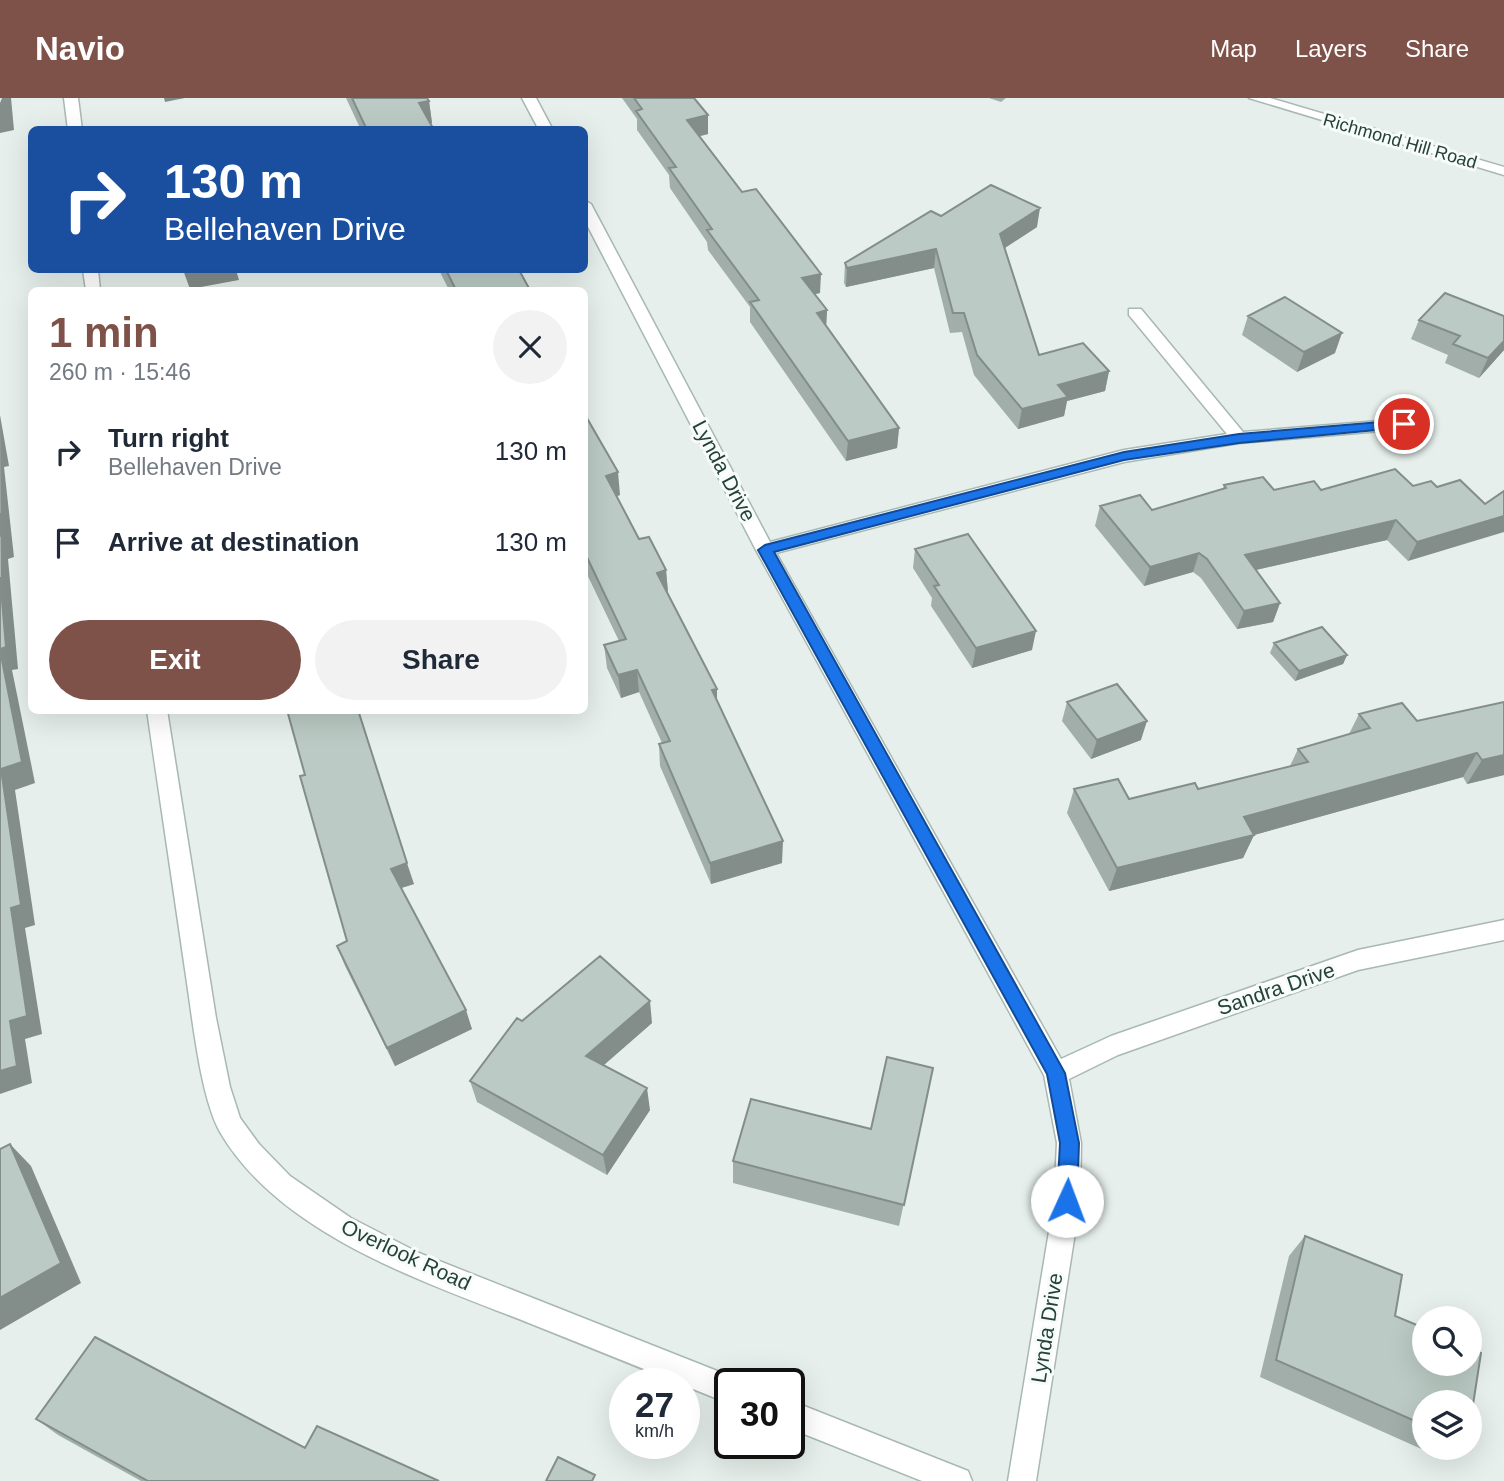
<!DOCTYPE html>
<html lang="en">
<head>
<meta charset="utf-8">
<style>
  :root { --surface:#fff; --page:#f2f2f3; --text:#1f2937; --muted:#747a83; --accent:#7f5249 }
  body { margin:0; font-family:Arial,sans-serif; background:var(--page); color:var(--text); height:100vh; display:flex; flex-direction:column; font-size:26px; white-space:nowrap }
  * { box-sizing:border-box; margin:0 }
  p { font-size:23px; color:var(--muted) }
  .icon { flex:none; width:38px; height:38px; fill:none; stroke:currentColor; stroke-width:2; stroke-linecap:round; stroke-linejoin:round }
  .map { position:relative; flex:1; overflow:hidden }
  .panel { position:absolute; left:28px; top:189px; width:560px; height:427px; display:flex; flex-direction:column; background:var(--surface); border-radius:10px; box-shadow:0 7px 28px #0002 }
  .panel>* { flex:none }
  .guide { position:absolute; left:28px; top:28px; width:560px; height:147px; border-radius:10px; box-shadow:0 7px 28px #0002; background:#1a4fa0; color:#fff; overflow:hidden }
  .controls { position:absolute; left:1412px; top:1208px; display:grid; gap:14px }
  .controls a { display:grid; place-items:center; width:70px; height:70px; border-radius:50%; background:var(--surface); box-shadow:0 7px 28px #0002; font-size:35px }
  .speed { position:absolute; left:609px; top:1270px; display:flex; gap:14px; font-size:35px; font-weight:700; text-align:center }
  .speed>* { display:grid; place-content:center; width:91px; height:91px; border-radius:50%; background:var(--surface); box-shadow:0 7px 28px #0002; line-height:1 }
  .speed small { font-size:18px; font-weight:400 }
  .speed .limit { border:4px solid #111; border-radius:10px; background:#fff; color:#111 }
  .pin { position:absolute; display:grid; place-items:center; width:60px; height:60px; color:#fff; margin:-30px; border:4px solid #fff; border-radius:50%; box-shadow:0 2px 7px #0007 }
  .me { position:absolute; width:77px; margin:-38px; rotate:2deg; stroke-linejoin:round; filter:drop-shadow(0 0 5px #0008) }
  .turn { display:flex; align-items:center; gap:24px; height:147px; padding:0 21px; font-size:32px }
  .turn .icon { width:91px; height:91px; stroke-width:2.5 }
  .turn b { display:block; font-size:49px; line-height:60px }
  .round { display:grid; place-items:center; flex:none; width:74px; height:74px; border-radius:37px; background:var(--page) }
  .headline { display:flex; align-items:center; justify-content:space-between; height:119px; padding:0 21px }
  h1 { font-size:42px; font-weight:700; line-height:52px; color:var(--accent) }
  .primary-button { display:flex; gap:14px; margin-top:auto; padding:14px 21px }
  .primary-button a { flex:1; height:80px; border-radius:42px; background:var(--accent); color:#fff; font-size:28px; font-weight:700; line-height:80px; text-align:center }
  .primary-button a+a { background:var(--page); color:var(--text) }
  ul { padding:0; list-style:none }
  li { display:flex; align-items:center; gap:21px; height:91px; padding:0 21px }
  li div { flex:1 }
  li b { display:block; font-size:26px }
  li em { font-style:normal }
  header { display:flex; align-items:center; gap:42px; box-sizing:border-box; height:98px; padding:0 35px; background:var(--accent); color:#fff }
  header strong { font-size:33px }
  nav { display:flex; gap:38px; margin-inline-start:auto; font-size:24px }
  .map>svg:first-child { display:block }
  .lines { fill:none; stroke-linecap:round; stroke-linejoin:round }
  .minor-casing { stroke:#a8b8b2; stroke-width:3 }
  .tertiary-casing { stroke:#a8b8b2; stroke-width:3 }
  .minor { fill:#fff; fill-rule:evenodd }
  .tertiary { fill:#fff; fill-rule:evenodd }
  .wall { fill:#a1aea9 }
  .shaded-wall { fill:#838d89 }
  .building { fill:#bbcac4; stroke:#838d89; stroke-width:2 }
  .route { fill:#1a73e8; stroke:#114b97; stroke-width:2 }
  .labels { text-anchor:middle; stroke-width:6; stroke-linejoin:round; paint-order:stroke }
  .far-street-label { font-size:18px; fill:#24423a; stroke:#f7fbf9 }
  .street-label { font-size:21px; fill:#24423a; stroke:#f7fbf9 }
</style>
</head>
<body>
<header>
<strong>Navio</strong>
<nav><a>Map</a><a>Layers</a><a>Share</a></nav>
</header>
<div class="map">
<svg width="1504" height="1383" viewBox="0 0 1504 1383">
  <rect width="100%" height="100%" fill="#e6efeb"/>
  <g class="lines">
    <g class="minor-casing">
      <path id="minor" d="M64,0H78L82,32H68Z
        M522,0H536L553,32H539Z
        M584,102L591,106L770,444L1124,352L1227,336L1129,217V211H1141L1243,334L1404,321L1412,326L1404,331L1239,345L1124,364L776,455L1061,961L1111,938L1358,852L1504,822V842L1358,872L1118,957L1069,981L1081,1045L1080,1103L1036,1383H1008L1054,1103L1057,1045L1044,977L756,452L584,121Z
        M83,172H98L100,192H86Z
        M147,612H167L216,920L230,989L240,1020L259,1046L290,1078L351,1120L419,1155L740,1282L741,1286H730V1306C664,1279 597,1252 529,1225C425,1184 280,1137 220,1034C201,1000 193,925 187,885C174,794 160,703 147,612Z
        M789,1302L968,1373L972,1383H922L789,1330Z"/>
    </g>
    <g class="tertiary-casing">
      <path id="tertiary" d="M1249,0H1270L1504,69V77Z"/>
    </g>
    <use href="#minor" class="minor"/>
    <use href="#tertiary" class="tertiary"/>
  </g>
  <path class="wall" d="M346,0H427L429,3L432,25L430,26L434,32H361Z
    M622,0H694L708,36L700,38L820,195L815,196L827,212L826,227L899,330L897,350L846,363L750,224V209L708,152L707,144L670,90L669,77L637,32V21Z
    M989,0H1006L1001,4Z
    M941,118L1037,129L1005,150L1039,257L1109,273L1105,293L1067,303L1064,318L1018,331L974,277L962,234L950,235L934,170L846,189L844,185L845,165Z
    M439,172H519L530,192H449Z
    M1248,218L1335,255L1297,274L1242,237Z
    M1504,218V252L1479,280L1445,265L1448,257L1411,241L1419,222Z
    M584,315L620,397L617,398L639,441L666,472L668,495L717,591V603L782,765L711,786L660,668L659,646L662,645L639,594L621,600L607,570L604,547L619,543L584,470Z
    M1460,382L1408,463L1387,442L1256,472L1280,505L1273,524L1237,531L1201,480L1193,474L1144,488L1095,428L1100,408L1152,412L1223,391L1224,387L1274,392H1321L1413,388L1437,389Z
    M915,451L1032,552L972,570L931,508L932,500L913,470Z
    M1274,545L1347,557L1343,566L1295,583L1270,555Z
    M1067,604L1141,642L1091,661L1062,623Z
    M1504,604V677L1467,686L1463,679L1254,737L1243,760L1109,793L1067,715L1074,691L1129,701L1198,691L1290,668L1298,651L1349,636L1359,616L1417,623Z
    M300,678L414,786L401,790L472,931L395,968L345,868L337,848L347,843Z
    M522,923L652,925L604,967L650,1012L607,1077L477,1004L470,983Z
    M933,970L899,1128L733,1085V1063L871,1031Z
    M1305,1138L1395,1218L1424,1304V1349H1461L1444,1361L1260,1279L1289,1158Z
    M36,1321L305,1350L439,1383H141L58,1337Z"/>
  <path class="shaded-wall" d="M2,0H11L14,32L0,35V5Z
    M164,0H185L165,4Z
    M429,3L432,25L423,27L419,5Z
    M708,17V36L688,41L687,22Z
    M1040,110L1037,129L997,155L1000,136Z
    M936,151L934,170L846,189L847,170Z
    M183,172H236L239,182L190,191Z
    M821,176L820,195L801,199L802,180Z
    M827,212L826,232L817,215Z
    M1342,235L1335,255L1297,274L1304,254Z
    M1504,243V252L1479,280L1488,260Z
    M1109,273L1105,293L1067,303L1064,318L1018,331L1022,311L1058,287Z
    M0,317L9,368L4,369L14,459L8,461L18,571L12,572L35,685L15,692L35,827L25,830L42,936L25,941L32,985L0,996V973L10,923L11,810L1,671Z
    M899,330L897,350L846,363L848,343Z
    M618,374L620,397L608,401L606,378Z
    M1504,418V434L1408,463L1417,444Z
    M1396,422L1387,442L1238,476L1245,457Z
    M1199,455L1193,474L1144,488L1150,469Z
    M666,472L668,495L657,475Z
    M1280,505L1273,524L1237,531L1244,513Z
    M1036,533L1032,552L972,570L976,550Z
    M1347,557L1343,566L1295,583L1299,573Z
    M637,572L639,594L621,600L618,577Z
    M717,591V613L712,592Z
    M1147,623L1141,642L1091,661L1097,642Z
    M1477,655L1463,679L1254,737L1243,760L1109,793L1117,770L1244,719Z
    M1504,657V677L1467,686L1482,662Z
    M783,743L782,765L711,786L710,765Z
    M407,765L414,786L398,791L391,771Z
    M650,903L652,925L590,979L586,958Z
    M466,912L472,931L395,968L387,950Z
    M647,990L650,1012L607,1077L603,1057Z
    M10,1046L31,1068L81,1185L0,1232V1200Z"/>
  <path class="building" d="M352,0H427L429,3L419,5L434,32H367Z
    M634,0H694L708,17L687,22L742,94L756,91L821,176L802,180L827,212L817,215L899,330L848,343L750,204L759,202L707,132L712,131L669,70L676,69L636,13L642,11Z
    M991,87L1040,110L1000,136L1039,257L1083,245L1109,273L1058,287L1068,299L1022,311L977,257L964,215H953L936,151L847,170L845,165L931,113L941,118Z
    M446,172H519L530,192H456Z
    M1445,195L1504,218V243L1488,260L1453,246L1460,238L1419,222Z
    M1285,199L1342,235L1304,254L1248,218Z
    M584,315L618,374L606,378L639,441L649,439L666,472L657,475L717,591L712,592L783,743L710,765L659,646L670,643L637,572L618,577L604,547L626,541L584,453Z
    M1395,371L1413,388L1431,383L1437,389L1460,382L1485,406L1504,393V418L1417,444L1396,422L1245,457L1280,505L1244,513L1207,461L1199,455L1150,469L1100,408L1140,397L1152,412L1226,390L1224,387L1263,379L1274,392L1314,383L1321,392Z
    M0,415L2,437L0,438Z
    M968,436L1036,533L976,550L934,488L939,487L915,451Z
    M0,479L6,549L0,551Z
    M1322,529L1347,557L1299,573L1274,545Z
    M0,552L22,664L1,671L21,807L11,810L27,918L10,923L17,968L0,973Z
    M1117,586L1147,623L1097,642L1067,604Z
    M1504,604V657L1482,662L1477,655L1244,719L1254,737L1117,770L1074,691L1118,681L1129,701L1195,685L1198,691L1308,664L1298,651L1370,630L1359,616L1402,605L1417,623Z
    M287,612H358L407,765L391,771L466,912L387,950L337,848L347,843L300,678L305,677Z
    M600,858L650,903L586,958L647,990L603,1057L470,983L517,920L522,923Z
    M887,959L933,970L904,1107L733,1063L751,1001L871,1031Z
    M10,1046L61,1165L0,1200V1051Z
    M1305,1138L1402,1177L1395,1218L1424,1230V1265H1470V1250L1481,1255L1470,1326V1304H1424V1327L1276,1262Z
    M95,1239L305,1350L317,1328L439,1383H148L36,1321Z
    M558,1359L595,1377L592,1383H546Z"/>
  <path class="route" d="M1404,322L1408,323V329L1239,345L1124,362L774,454L1065,975L1079,1045L1077,1103L1074,1110L1067,1113L1060,1110L1057,1103L1060,1045L1047,976L758,452L765,447L1124,354L1239,336Z"/>
  <g class="labels">
    <g class="far-street-label">
      <text transform="translate(1400 43) rotate(16)" y="6">Richmond Hill Road</text>
    </g>
    <g class="street-label">
      <text transform="translate(724 373) rotate(62)" y="7">Lynda Drive</text>
      <text transform="translate(1276 891) rotate(-19)" y="7">Sandra Drive</text>
      <text transform="translate(406 1157) rotate(25)" y="7">Overlook Road</text>
      <text transform="translate(1047 1230) rotate(-81)" y="7">Lynda Drive</text>
    </g>
  </g>
</svg>
<div class="controls">
<a><svg class="icon" aria-label="search" viewBox="0 0 24 24"><circle cx="10" cy="10" r="6"/><path d="M15 15l6 6"/></svg></a>
<a><svg class="icon" aria-label="layers" viewBox="0 0 24 24"><path d="M12 4l9 5-9 5-9-5zM3 14l9 5 9-5"/></svg></a>
</div>
<div class="speed"><div>27<small>km/h</small></div><div class="limit">30</div></div>
<div class="pin" style="left:1404px;top:326px;background:#d93025"><svg class="icon" aria-label="arrive" viewBox="0 0 24 24"><path d="M6 21V4h12l-3 4 3 4H6"/></svg></div>
<svg class="me" style="left:1067px;top:1103px" viewBox="-20 -20 40 40"><circle r="19" fill="#fff"/><path d="M0-13L10 11 0 6-10 11z" fill="#1a73e8"/></svg>
<div class="guide">
<div class="turn"><svg class="icon" aria-label="right" viewBox="0 0 24 24"><path d="M7 20v-9h11M14 6l5 5-5 5"/></svg><div><b>130 m</b>Bellehaven Drive</div></div>
</div>
<section class="panel">
<div class="headline"><div><h1>1 min</h1><p>260 m · 15:46</p></div><a class="round"><svg class="icon" aria-label="close" viewBox="0 0 24 24"><path d="M6 6l12 12M18 6L6 18"/></svg></a></div>
<ul>
<li><svg class="icon" aria-label="right" viewBox="0 0 24 24"><path d="M7 20v-9h11M14 6l5 5-5 5"/></svg><div><b>Turn right</b><p>Bellehaven Drive</p></div><em>130 m</em></li>
<li><svg class="icon" aria-label="arrive" viewBox="0 0 24 24"><path d="M6 21V4h12l-3 4 3 4H6"/></svg><div><b>Arrive at destination</b></div><em>130 m</em></li>
</ul>
<div class="primary-button"><a>Exit</a><a>Share</a></div>
</section>
</div>
</body>
</html>
